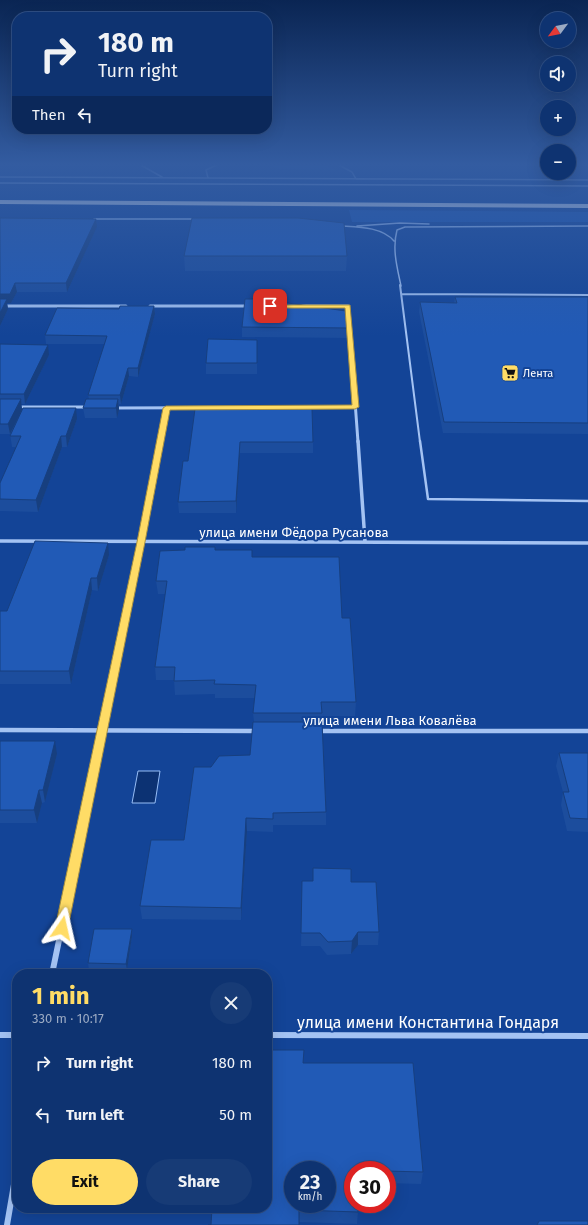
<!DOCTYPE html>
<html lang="en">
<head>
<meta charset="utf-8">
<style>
  :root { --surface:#0e3371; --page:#173b76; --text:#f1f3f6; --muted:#9baac3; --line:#2e4e84; --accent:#ffdc66 }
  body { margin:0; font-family:"Fira Sans",sans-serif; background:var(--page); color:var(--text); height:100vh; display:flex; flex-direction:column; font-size:15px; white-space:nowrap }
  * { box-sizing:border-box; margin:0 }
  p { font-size:13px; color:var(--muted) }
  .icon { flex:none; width:22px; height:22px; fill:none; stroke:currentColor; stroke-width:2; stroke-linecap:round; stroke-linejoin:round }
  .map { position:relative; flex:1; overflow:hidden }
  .panel { position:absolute; left:12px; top:969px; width:260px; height:244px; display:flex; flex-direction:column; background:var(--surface); border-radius:16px; box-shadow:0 4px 16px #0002,0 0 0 1px var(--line) }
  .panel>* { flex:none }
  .banner { position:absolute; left:12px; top:12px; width:260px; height:122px; border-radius:16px; box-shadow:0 4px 16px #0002,0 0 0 1px var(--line); background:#0e3371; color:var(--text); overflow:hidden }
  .needle { width:26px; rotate:238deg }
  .buttons { position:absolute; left:540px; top:12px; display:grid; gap:8px }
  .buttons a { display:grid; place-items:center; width:36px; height:36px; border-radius:50%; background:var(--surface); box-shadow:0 4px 16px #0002,0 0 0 1px var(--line); font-size:20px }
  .speed { position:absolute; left:284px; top:1161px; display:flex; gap:8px; font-size:20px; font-weight:700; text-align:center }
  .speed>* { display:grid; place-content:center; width:52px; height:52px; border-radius:50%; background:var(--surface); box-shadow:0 4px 16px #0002,0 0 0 1px var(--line); line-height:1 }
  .speed small { font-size:10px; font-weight:400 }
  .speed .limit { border:6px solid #d22; background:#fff; color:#111 }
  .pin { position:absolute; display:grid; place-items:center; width:34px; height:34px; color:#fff; margin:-17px; border-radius:8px; box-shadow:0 2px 6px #0006 }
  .me { position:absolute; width:44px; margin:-22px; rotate:11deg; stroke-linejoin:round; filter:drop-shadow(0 0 3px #0008) }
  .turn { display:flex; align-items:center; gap:14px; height:84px; padding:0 20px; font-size:18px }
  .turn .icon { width:52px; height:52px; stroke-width:2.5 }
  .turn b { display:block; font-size:28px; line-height:34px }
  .then { display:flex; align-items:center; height:38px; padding:0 20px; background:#0003; gap:8px; font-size:15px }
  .round { display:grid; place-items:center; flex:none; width:42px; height:42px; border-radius:21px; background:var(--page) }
  .summary { display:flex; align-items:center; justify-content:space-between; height:68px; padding:0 20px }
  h1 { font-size:24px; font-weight:700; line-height:30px; color:var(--accent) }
  .cta { display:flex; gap:8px; margin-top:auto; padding:8px 20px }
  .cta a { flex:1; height:46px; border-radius:24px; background:var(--accent); color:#111; font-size:16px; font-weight:700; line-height:46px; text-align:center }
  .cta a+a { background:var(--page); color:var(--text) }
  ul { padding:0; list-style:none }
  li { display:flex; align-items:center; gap:12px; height:52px; padding:0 20px }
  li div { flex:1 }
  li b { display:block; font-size:15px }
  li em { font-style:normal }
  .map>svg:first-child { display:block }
  .green { fill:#1b55b1 }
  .water { fill:#0c3273; stroke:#96bdf6 }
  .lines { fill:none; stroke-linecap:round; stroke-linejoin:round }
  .lane-far2 { stroke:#a4c3f3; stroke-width:1.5 }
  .lane-far1 { stroke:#a4c3f3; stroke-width:2 }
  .lane { stroke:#a4c3f3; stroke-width:2.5 }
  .street-far3 { stroke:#a4c3f3; stroke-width:3 }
  .street-far2 { stroke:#a4c3f3; stroke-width:3.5 }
  .street-far1 { stroke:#a4c3f3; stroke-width:4.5 }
  .street { stroke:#a4c3f3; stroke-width:6 }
  .highway { fill:#fff; fill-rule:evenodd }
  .wall { fill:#1c4d9d }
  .shaded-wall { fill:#173f7f }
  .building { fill:#215ab6; stroke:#173f7f; fill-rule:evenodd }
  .route { fill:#ffdc66; stroke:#a68f42 }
  .labels { text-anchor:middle; stroke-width:4; stroke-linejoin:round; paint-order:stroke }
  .far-poi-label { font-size:11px; fill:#fff; stroke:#134497; text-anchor:start }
  .street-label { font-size:13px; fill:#fff; stroke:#134497 }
  .near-street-label { font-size:16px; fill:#fff; stroke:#134497 }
</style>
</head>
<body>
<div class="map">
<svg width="588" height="1225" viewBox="0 0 588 1225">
  <rect width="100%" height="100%" fill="#134497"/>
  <path class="green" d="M268,164H324L336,170L277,169Z
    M349,210L588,212V222H352Z"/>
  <path class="water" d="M138,771H160L155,803H132Z"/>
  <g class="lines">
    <path class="lane-far2" d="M139,164L162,177
      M337,164L352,172L356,179
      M0,177L588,180
      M208,178L206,170L219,164
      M0,183L588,186
      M94,219H194
      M342,226C359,227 382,227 394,241
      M357,226L400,223L429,224
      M401,286C397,267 392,249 397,230L405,227L588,226"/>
    <path class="lane-far1" d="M400,285L420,442
      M402,294L588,295"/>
    <path class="lane" d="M420,441L428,499L588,501"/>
    <path class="street-far3" d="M0,306H126
      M150,306H250
      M302,306H348L358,442
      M18,407H89
      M114,408L355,407
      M160,442L166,408"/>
    <path class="street-far2" d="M358,441L365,541
      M0,541L588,543
      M120,642L160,441"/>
    <path class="street-far1" d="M0,730L258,731
      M318,731H588
      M68,898L121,641"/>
    <path class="street" d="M52,974L68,897
      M0,1035H17
      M267,1035L588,1036
      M7,1225L17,1167"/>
    <path class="highway" d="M0,200L588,204V208L0,204Z"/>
  </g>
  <path class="wall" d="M242,164H268L249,168Z
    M356,164H380L363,168Z
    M579,164H588V167H587Z
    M0,218L96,219L97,227L67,292H17L11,303H7L8,309L0,326Z
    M184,256H347L346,271H185Z
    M455,297H588V434L443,433L419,312L420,302L454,303Z
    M154,306L155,314L138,377L129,376L121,404H119V410L117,418H85L83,408L89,399L88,395L105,344H46L45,335L119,309Z
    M242,327L348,328L347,338L242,337Z
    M257,340V374H206V363Z
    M0,344L49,355L25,404H21L22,409L77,419L67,447H62L38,512L0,511V483L16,447H12L10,434H0Z
    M195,409L313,442V453H240L236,513H179L178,502L188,461Z
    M215,550L252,557L342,618L356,702L355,716H322L326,812V825H273V832L247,831L241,920L142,919L140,906L184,840L211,767L250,755L254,722L253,713L255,698H215V694L175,695L174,680H156L155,667L165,594H158L156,581Z
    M109,555L98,591L92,590L71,684H0V611H7Z
    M0,741L57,754L45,802L42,803L37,823H0Z
    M559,753H588V832L567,831L561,805L563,792L556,766Z
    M302,881L351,882L379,932L378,945H358L351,954L327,955L320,946H301Z
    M132,929V936L127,970H89L88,963Z
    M303,1063L423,1172L421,1184L387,1183V1170H353L358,1212L357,1224L299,1222L211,1225Z"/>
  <path class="shaded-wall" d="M166,164H177L166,166Z
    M249,164H268L249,168Z
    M363,164H380L363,168Z
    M96,219L97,227L67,292L66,283Z
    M15,283L17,292L11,303H7L8,309L0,326V294Z
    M154,306L155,314L138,377V368Z
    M48,345L49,355L25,404L24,394Z
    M128,368L129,376L121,404L120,395Z
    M21,399L22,410L10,434L8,424Z
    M118,399L119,410L117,418L116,408Z
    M76,408L77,419L67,447L66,436Z
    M61,436L62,447L38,512L36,500Z
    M240,442V453L236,513V501Z
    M108,543L109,555L98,591L97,578Z
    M91,578L92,590L71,684L69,671Z
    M55,741L57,754L45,802L43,790Z
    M39,790L42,803L37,823L34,810Z
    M246,818L247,831L241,920V908Z
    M132,929V936L127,970L126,964Z
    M358,932V945L351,954L352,941Z"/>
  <path class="building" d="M0,218L96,219L66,283H15L10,294H0Z
    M192,218H298L344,223L347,256H184Z
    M455,297H588V423L444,422L420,302L457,303Z
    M0,299H7L0,313Z
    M245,299H259L346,311L348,328L242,327Z
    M120,306H154L138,368H128L120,395H88L107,336L45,335L57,308L119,309Z
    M208,339L257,340V363H206Z
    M0,344L48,345L24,394H0Z
    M0,399H21L8,424H0Z
    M86,399H118L116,408H83Z
    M23,408H76L66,436H61L36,500L0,499V483L21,436H10Z
    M195,409H312L313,442H240L236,501L178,502L183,461H188Z
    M35,541L108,543L97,578H91L69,671H0V611H7Z
    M185,547H215V550H252V557H339L342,618H350L356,702H321L322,713H253L256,685L214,684L215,680L174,681L175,667H155L167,581H156L160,551L185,550Z
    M253,722H322L326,812L273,813V819L246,818L241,908L140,906L151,840H184L194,767H211L219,756L250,755Z
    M0,741H55L43,790H39L34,810H0Z
    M559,753H588V819L570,818L563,792H569Z
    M313,868L351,869V882H376L379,932H358L352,941L328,942L320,933H301L302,881H313Z
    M94,929H132L126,964L88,963Z
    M267,1050H304L303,1063H413L423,1172L387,1171V1170H353V1204H358V1212L299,1210V1225H208H211L212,1208H267ZM293,1170H327V1204H293Z
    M539,1221H588V1225H537Z"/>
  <linearGradient id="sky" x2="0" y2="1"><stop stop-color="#0a2553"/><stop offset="0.49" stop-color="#335ca1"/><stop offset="1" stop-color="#335ca1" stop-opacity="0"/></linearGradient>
  <rect width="588" height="336" fill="url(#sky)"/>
  <path class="route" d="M268,305H350L359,407L355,409L170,410L145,542L68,928L66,932L62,933L57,932L55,928L137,542L163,408L166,406L352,405L345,308H270L268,307Z"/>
  <defs>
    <g id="supermarket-square" transform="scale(0.9)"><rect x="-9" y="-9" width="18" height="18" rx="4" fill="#ffdc66" stroke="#134497"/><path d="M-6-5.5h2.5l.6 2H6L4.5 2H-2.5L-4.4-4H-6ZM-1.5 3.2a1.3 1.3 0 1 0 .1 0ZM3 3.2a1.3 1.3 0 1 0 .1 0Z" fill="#111"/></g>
  </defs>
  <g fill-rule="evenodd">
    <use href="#supermarket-square" x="510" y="373"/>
  </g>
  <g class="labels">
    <g class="far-poi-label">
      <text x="523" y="377">Лента</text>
    </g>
    <g class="street-label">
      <text x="294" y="537">улица имени Фёдора Русанова</text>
      <text x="390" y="725">улица имени Льва Ковалёва</text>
    </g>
    <g class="near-street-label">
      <text x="428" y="1028">улица имени Константина Гондаря</text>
    </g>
  </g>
</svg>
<div class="buttons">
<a><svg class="needle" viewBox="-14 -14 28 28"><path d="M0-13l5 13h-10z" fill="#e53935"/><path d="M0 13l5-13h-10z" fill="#9baac3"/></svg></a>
<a><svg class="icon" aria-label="sound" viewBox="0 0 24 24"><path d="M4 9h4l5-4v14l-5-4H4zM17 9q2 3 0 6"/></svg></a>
<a>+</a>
<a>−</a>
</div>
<div class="speed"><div>23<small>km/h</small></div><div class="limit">30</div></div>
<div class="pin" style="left:270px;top:306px;background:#d93025"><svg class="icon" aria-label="arrive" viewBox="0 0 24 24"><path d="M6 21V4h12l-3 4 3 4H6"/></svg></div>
<svg class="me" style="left:62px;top:928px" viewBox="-20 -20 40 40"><path d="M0-17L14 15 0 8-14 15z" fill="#ffdc66" stroke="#fff" stroke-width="4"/></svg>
<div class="banner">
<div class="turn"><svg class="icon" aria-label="right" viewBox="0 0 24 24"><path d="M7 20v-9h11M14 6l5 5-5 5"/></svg><div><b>180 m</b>Turn right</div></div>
<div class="then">Then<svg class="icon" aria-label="left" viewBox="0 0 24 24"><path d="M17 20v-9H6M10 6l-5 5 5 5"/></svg></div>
</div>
<section class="panel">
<div class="summary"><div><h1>1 min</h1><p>330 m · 10:17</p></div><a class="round"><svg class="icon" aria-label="close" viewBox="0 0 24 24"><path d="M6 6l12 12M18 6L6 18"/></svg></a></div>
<ul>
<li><svg class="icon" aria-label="right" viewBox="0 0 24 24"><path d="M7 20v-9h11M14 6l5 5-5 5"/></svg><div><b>Turn right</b></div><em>180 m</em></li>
<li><svg class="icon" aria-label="left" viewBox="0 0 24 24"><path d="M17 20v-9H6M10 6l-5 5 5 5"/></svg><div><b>Turn left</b></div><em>50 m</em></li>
</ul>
<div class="cta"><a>Exit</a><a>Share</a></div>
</section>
</div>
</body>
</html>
